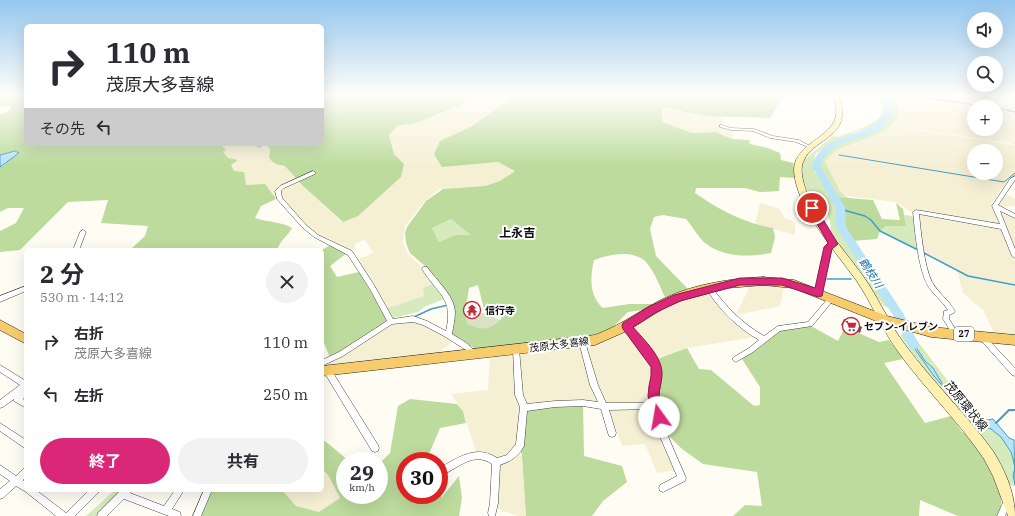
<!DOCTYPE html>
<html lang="ja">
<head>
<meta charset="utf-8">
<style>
  :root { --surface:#fff; --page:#f2f2f3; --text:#2b2b33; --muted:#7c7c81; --accent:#db2777 }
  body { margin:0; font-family:"IBM Plex Serif","Noto Sans JP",serif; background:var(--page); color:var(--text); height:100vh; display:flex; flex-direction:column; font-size:15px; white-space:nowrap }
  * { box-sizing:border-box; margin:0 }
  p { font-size:13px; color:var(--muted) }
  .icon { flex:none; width:22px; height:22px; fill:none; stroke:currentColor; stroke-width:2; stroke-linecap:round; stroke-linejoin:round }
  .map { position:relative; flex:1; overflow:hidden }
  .sheet { position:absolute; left:24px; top:248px; width:300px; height:244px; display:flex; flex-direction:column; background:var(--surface); border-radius:6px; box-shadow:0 4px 16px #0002 }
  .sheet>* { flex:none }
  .hud { position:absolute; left:24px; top:24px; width:300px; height:122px; border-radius:6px; box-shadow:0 4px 16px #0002; background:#fff; color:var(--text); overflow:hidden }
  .fabs { position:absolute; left:967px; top:12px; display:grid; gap:8px }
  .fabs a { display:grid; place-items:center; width:36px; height:36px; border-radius:50%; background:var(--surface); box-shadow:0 4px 16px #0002; font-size:20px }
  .speed { position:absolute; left:336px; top:452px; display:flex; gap:8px; font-size:20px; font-weight:700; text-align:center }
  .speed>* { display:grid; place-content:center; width:52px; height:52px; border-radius:50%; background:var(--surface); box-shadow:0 4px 16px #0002; line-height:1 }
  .speed small { font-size:10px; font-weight:400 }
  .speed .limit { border:6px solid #d22; background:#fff; color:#111 }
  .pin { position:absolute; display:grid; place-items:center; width:34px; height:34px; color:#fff; margin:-17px; border:2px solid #fff; border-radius:50%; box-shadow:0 1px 4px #0007 }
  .me { position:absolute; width:44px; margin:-22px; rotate:347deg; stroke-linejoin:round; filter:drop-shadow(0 0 3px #0008) }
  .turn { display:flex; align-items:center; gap:14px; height:84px; padding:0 16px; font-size:18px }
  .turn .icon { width:52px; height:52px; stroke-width:2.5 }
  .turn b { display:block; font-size:28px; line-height:34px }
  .then { display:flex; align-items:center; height:38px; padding:0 16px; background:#0003; gap:8px; font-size:15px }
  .round { display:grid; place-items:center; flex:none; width:42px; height:42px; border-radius:21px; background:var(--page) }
  .overview { display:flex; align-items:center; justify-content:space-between; height:68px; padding:0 16px }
  h1 { font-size:24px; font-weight:700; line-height:30px }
  .action { display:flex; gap:8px; margin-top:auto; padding:8px 16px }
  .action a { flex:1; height:46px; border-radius:24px; background:var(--accent); color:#fff; font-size:16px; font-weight:700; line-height:46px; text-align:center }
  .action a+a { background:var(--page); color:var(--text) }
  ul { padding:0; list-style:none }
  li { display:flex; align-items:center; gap:12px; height:52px; padding:0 16px }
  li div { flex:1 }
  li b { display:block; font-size:15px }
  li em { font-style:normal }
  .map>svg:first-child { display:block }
  .farmland { fill:#f5f0d4; fill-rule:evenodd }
  .green { fill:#d7eabd }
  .forest { fill:#bcdb9c; fill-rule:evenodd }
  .cemetery { fill:#dae2c4 }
  .water { fill:#b9e3f6; stroke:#409ecd }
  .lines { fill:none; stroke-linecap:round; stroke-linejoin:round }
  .stream-far2 { stroke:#409ecd; stroke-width:1 }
  .stream-far1 { stroke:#409ecd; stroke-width:1.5 }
  .stream { stroke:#409ecd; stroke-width:2 }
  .river { fill:#b9e3f6; fill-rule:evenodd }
  .building { fill:#59514d }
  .minor-casing { stroke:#434343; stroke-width:1 }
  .secondary-casing { stroke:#323232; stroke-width:1 }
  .primary-casing { stroke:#212121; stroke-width:1 }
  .minor { fill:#fff; fill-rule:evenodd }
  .secondary { fill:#fef0b0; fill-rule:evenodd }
  .primary { fill:#f7cc6c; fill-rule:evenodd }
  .route { fill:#db2777; stroke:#8e194d }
  .labels { text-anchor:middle; stroke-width:4; stroke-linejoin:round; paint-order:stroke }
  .shield { fill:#fff; stroke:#585858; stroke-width:1 }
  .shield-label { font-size:9px; font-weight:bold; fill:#101010 }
  .poi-label { font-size:10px; font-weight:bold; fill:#101010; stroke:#fff; text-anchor:start }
  .street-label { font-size:10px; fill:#101010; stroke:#fff }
  .water-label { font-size:11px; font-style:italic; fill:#1970a3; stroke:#fff }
  .quarter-label { font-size:12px; font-weight:bold; fill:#101010; stroke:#fff }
  .near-street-label { font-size:12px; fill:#101010; stroke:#fff }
</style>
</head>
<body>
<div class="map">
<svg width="1015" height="516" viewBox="0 0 1015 516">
  <rect width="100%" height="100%" fill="#fffcf4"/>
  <path class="farmland" d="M486,95H511L513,97L472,126L440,141L442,167L498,162L516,170L500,181L485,186L439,189L423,203L405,226L403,242L408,254L423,268L434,283L426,286L424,296L395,306L384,308L356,260L373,253L365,240L356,243L354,249L350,252L317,236L280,198V191L282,188L298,181L342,222L403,164L394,154L389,135L397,126L416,123Z
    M894,95H1015V144L896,126L894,124L897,119L898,111ZM974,107H996V129H974Z
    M668,108L704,116H722V127L732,129V139L716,132L692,133L666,124L662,122V109Z
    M891,126L1015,145V175L1006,183L993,202H991L1000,226L909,211L896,202L847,196L840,191L826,166L825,162L831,154L850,144L883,131ZM974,151H996V173H974Z
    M217,144H252L255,146L269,147L270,150L269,158L276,164L285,166L297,179L277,192L276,199L265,184L246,185L244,176L239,171H234L231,167V165L235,163V159L228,158L223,152L226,150L217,145Z
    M1005,194L1015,199V206L1001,207L998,205Z
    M760,203L780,209L784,218L795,222V235L755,224Z
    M998,210L1015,217V249Z
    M917,214L1001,229L1015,261V336L994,333L983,310L963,293L957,270L924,253Z
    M752,282L785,284L780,306L736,315Z
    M709,290L756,337L687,348L655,360L631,327L665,306Z
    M419,321L454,340L439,353L322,366V365L336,360L387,326L397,323Z
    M625,331H629L654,364V405L611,407L601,400L585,344Z
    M582,346L600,402L527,407L521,391L519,352Z
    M515,352L522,408L518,442L507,456L496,459L487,453L476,452L463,411L451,394L488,390L490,355Z
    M654,407L677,470L657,473L645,444L622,446L609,409Z
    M518,453L522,456L526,516H518L498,509L497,467Z
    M322,469L328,475L340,498L319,512L296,506L282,490H322Z"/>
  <path class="green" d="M880,95H884C886,101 890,107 888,113C886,124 869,131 859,130L822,149L815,154L814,171L827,188L836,203L835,211L838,219L837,228L841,229L872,278H869V279H873L894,311L883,305L830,233C833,226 827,209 821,204C819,202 815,202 813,199C805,192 799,168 805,159L833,136L838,137C849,132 877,125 881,114C884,108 881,101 880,95Z
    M887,95H894C896,101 899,107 898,113C897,136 846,141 831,155C829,156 827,160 825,162L840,191L848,198L836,197L817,167C817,157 824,152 831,147L885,123C893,113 889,107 887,95Z
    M904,215L914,216L920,251L880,231L886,226H906Z
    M451,219L472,235H455L439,242L432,228Z
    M434,283L448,298L426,306L418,312L393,318L384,308L395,306L424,296L423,288Z
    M904,334L934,376L966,412L978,424L991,429L1001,437L1011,452L1013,459L1015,468L1013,475L1015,487L1004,481L903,340L900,335Z
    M913,335L957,393L972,408L956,398L943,385L933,368L925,361L914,344L912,340V337H914Z
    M115,490H124L99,516H86Z"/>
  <path class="forest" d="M0,95H26V144H217V145L222,146L226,150L223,152L228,158L235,159L237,161L231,165L234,171L244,172L246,185L265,184L276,199L261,206L255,218C266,222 283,222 292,228C287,237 281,239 277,250H130L145,236L148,226L101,223L108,200L68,202L20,250L0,252V231L16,223L24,208H8L0,212V167L4,165L15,151L0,155V115L10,110V106L0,107Z
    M322,95H486L416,123L397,126L389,135L394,154L404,164L401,177L358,216L343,222L302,185L285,166C278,165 274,164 269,158L270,150L269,147L265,145L259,148L252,144H322Z
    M511,95H791L782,98L770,118L704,116L668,108L662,109V122L692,133L716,132L732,139L749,140L750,144L768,148L780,153L781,160L793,163L796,178L780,177L779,191L760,192L745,188H696L695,193C719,210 744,223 773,228L775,237L771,253C749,257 724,258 705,243C698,237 692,226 686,219L663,215L654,217L650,229L656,256L688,289L665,297C660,287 656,275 649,266C638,248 610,254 594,260C590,277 589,296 603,308L629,304H654L643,310L628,312L611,329L597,334L581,337L476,349L450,335L453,314L426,267L410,253L406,243L405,233L407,227L426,201L443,189L485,186L500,181L515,171L498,162L442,167L434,154L440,141L472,126L513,97ZM451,219L471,235H455L439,242L432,228ZM478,285L484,309L502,318C489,331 486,328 468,324L465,313L469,288Z
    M836,197L873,200L882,219L900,220L896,203L903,209L906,226H886L880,231L877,239L852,241L843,227L841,206Z
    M330,245L347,253L330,266L337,277L359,272L387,319L386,324L330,358L322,338V250Z
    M811,326L838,341L845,327L879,342L889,340L903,359L884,363L925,423L951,416L962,432L970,434C982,453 1012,494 997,516H958L920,500L919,516H733L745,505L762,506L757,472L703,464L682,449L666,433L656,397L655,360L687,348L699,369L711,370L754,406L760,405V387L742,359L780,330Z
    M410,399L457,404L463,411L466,423L440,428L426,461H405V495L439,494L442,497L459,476L462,498L459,516H199L210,490H282L296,506L319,512L340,498L328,475L322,469V441H325L349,461H345V495H379V464L390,453L398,406Z
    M583,404L584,456L622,466L627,482L603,501L592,516H526L522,456L518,442L522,408Z"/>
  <path class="cemetery" d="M465,313L476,314L486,313L500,320C490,330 482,331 468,324Z"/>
  <path class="water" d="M15,151L19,153L0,167V155Z
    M908,333L913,335L914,337H912V340L914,344L925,361L933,368L943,385L956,398L972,408L982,421L993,419L1009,438L1014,440L1015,485L1013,475L1015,468L1013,459L1011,452L1001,437L991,429L978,424L965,412L934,376L904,334Z"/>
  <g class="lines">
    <path class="stream-far2" d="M905,95L991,107
      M996,108L1015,112
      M839,155L1004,182L1015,173"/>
    <path class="stream-far1" d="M840,209L865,216L871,220L880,231L918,250
      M924,253L968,276L1015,285
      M868,278H874
      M827,279H851
      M414,317L431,309L448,305"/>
    <path class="stream" d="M996,423L1009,410H1015"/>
    <path class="river" d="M882,95H890L894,111C892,114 890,119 888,122C869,144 833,134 820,166L845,207L846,227L903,313L919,345L917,348L913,350L909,348L895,318L836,227L835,207L812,166C813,162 815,158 817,155C833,131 871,138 886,111Z"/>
  </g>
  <path class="building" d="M844,319L862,327L860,333L841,325Z"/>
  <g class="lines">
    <g class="minor-casing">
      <path id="minor" d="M720,125H722L731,128L754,129L773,136L799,140L812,147L810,148L796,142L770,138L753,131L731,130L720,127Z
        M313,171L316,173L315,174L284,188L281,191L282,198L306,225L318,235L352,251L374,285L393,319L413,316L427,321L446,331C454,297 437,294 422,269L423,267H427C437,281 454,295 455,312C455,320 453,327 452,334C461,340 471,344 476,354L475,356L473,357L471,356L466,350L444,336L423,325L413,322L392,324L343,356L322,366V360L339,352L387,321L370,289L348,255L314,237L302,227L277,199L275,191L280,186Z
        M1015,176V180L998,205L1015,214V218L1000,211L1015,249V258L1012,256L1001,229L919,214C921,232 924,266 932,282C938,293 949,300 955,311L954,313L949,315V319L958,333L957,335L955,336L953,335L943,319L944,311L948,310C942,301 933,294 928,286C918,269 915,231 913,212L916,210L1000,224L992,206L1010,179Z
        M83,230L86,232L79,250H73L80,232Z
        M833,242L836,244L831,248L822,293L821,295H817L816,293L825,247L826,246Z
        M26,286V291L0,302V296Z
        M707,286H711C725,306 743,324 764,336L778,326L808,322L830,296H834L835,298L812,326L780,331L753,352L736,362L734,361L732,359L734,357L749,348L759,340C738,328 718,309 706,288Z
        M627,323L629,324C640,338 661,357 661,376C661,386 657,396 659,406C664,431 676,454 686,478L685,481L663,492L660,491L659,488L660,485L677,476L661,439L652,409L609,410L616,433L615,436L612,437L609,436L608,433L601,409L583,406L555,407L527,411L524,446C518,457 511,461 500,465L498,503L495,516H489L488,513L490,503L492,464C473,451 459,468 442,475L439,474V468C458,458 476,444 497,458L507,455L516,444L520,407L515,395L513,349L514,347L516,346L518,347L519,349L523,395L527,404L555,401L583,400L598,402L590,385L579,342L580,340L582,339L584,340L585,342L598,385L606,403H651C650,393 654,384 653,375C653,358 635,341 625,328L624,326L625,324Z
        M981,333L983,334L1015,368V376L1012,375L979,338L978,336L979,334Z
        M0,365L26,381V396L23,399L26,401V408L14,401V399L3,407L0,408V400L20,385L0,372Z
        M327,367L330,368L378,445L379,448L378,451L375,452L372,451L324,372L323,370L324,368Z
        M0,423L26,440V449L0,431Z
        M0,465L16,476L23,469L26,468V477L23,480L26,483V490H36L66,513L89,490H99L98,493L75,516H56L26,492L16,486L3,498L0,499V489L10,481L0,474Z
        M121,490H131L130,493L164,506L175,490H184L172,509L180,512L181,516H169L124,499L107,516H97L98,513Z
        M204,490H212L201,516H193Z
        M1008,497L1011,498L1012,501L1005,516H997L1005,498Z"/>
    </g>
    <g class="secondary-casing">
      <path id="secondary" d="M832,95H838C842,102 842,108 842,116C840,138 812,142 804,160C800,168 802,176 804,184C813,217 843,248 863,276C879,298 889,324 906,346C933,382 966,414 993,451C1005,470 1015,493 1015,516H1008L993,476L984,459C959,422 926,390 899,353C882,330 872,303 856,280C837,254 803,214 796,183C794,175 793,167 796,160C808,135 850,133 832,95Z"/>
    </g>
    <g class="primary-casing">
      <path id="primary" d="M763,277L794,280L887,316L931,327L1015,335V345L931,337L881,323L793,288L763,285L728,288L683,300L664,308L629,330L595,345L322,376V366L595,335C619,326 635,314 657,302C689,285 726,279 763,277Z
        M0,320L26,334V344L0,330Z"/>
    </g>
    <use href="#minor" class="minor"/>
    <use href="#secondary" class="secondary"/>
    <use href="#primary" class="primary"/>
  </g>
  <linearGradient id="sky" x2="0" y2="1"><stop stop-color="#95c7ee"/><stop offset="0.57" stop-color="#fffefa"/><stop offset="1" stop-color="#fffefa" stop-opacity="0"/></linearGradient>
  <rect width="1015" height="167" fill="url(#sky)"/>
  <path class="route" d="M812,205L815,206L838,244L832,249L822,296L818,297L782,285H740L680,301L655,313L633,327C644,340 663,357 662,375C662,382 659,389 659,396C660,404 666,413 663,420L659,422L655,420L648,396L649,386L651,376V367L623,329L622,326L623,323L648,307L674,295L740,278H782L815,288L824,247L828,243L808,208Z"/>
  <defs>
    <g id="temple-ring" transform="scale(0.9)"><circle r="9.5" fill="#fff" stroke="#c12839" stroke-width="1.5"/><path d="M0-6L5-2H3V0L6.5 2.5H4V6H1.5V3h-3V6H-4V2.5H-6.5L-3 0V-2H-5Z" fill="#c12839"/></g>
    <g id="supermarket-ring" transform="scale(0.9)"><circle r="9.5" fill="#fff" stroke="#c12839" stroke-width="1.5"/><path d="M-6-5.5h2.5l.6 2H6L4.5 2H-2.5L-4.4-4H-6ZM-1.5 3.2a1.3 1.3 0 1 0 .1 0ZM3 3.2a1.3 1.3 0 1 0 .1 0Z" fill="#c12839"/></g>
  </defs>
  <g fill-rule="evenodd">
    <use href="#temple-ring" x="472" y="310"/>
    <use href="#supermarket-ring" x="851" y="326"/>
  </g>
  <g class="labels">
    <rect class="shield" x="954" y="327" width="20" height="14" rx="3"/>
    <g class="shield-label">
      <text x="964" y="337">27</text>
    </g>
    <g class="poi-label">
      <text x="485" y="314">信行寺</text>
      <text x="864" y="330">セブン-イレブン</text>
    </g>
    <g class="street-label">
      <text transform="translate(559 344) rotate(-7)" y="4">茂原大多喜線</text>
    </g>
    <g class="water-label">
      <text transform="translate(871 273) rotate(57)" y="4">鶴枝川</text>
    </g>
    <g class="quarter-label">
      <text x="517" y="237">上永吉</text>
    </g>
    <g class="near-street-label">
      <text transform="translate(966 406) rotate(51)" y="4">茂原環状線</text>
    </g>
  </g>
</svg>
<div class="fabs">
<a><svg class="icon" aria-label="sound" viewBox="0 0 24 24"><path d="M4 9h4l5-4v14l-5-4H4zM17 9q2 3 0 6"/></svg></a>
<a><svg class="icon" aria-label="search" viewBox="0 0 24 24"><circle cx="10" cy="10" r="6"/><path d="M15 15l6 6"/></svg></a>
<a>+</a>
<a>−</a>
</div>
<div class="speed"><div>29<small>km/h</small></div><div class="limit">30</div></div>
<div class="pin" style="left:812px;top:208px;background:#d93025"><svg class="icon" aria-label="arrive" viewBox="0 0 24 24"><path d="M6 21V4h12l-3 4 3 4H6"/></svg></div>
<svg class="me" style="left:659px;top:417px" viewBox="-20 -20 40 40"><circle r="19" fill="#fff"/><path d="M0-13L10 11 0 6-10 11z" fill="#db2777"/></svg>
<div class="hud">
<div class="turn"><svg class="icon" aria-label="right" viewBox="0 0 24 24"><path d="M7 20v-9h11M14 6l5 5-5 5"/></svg><div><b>110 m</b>茂原大多喜線</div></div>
<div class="then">その先<svg class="icon" aria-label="left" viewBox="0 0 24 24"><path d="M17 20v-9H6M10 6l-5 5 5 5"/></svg></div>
</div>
<section class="sheet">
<div class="overview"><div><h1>2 分</h1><p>530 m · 14:12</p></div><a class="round"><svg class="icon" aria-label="close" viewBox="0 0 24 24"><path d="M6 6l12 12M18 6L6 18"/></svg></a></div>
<ul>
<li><svg class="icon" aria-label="right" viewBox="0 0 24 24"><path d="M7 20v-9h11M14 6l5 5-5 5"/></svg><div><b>右折</b><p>茂原大多喜線</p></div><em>110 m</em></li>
<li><svg class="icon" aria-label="left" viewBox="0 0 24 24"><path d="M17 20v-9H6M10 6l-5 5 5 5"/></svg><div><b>左折</b></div><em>250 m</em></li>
</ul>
<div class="action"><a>終了</a><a>共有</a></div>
</section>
</div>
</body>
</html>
